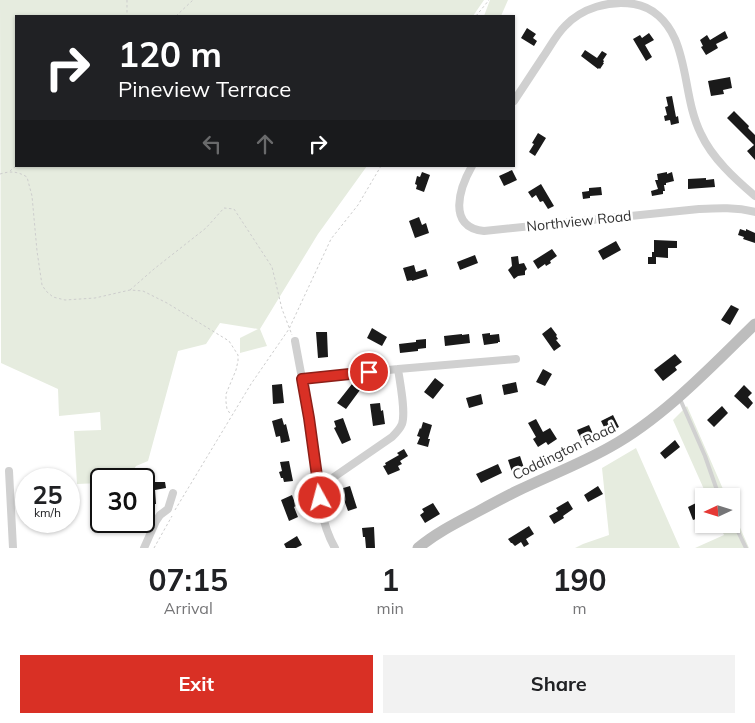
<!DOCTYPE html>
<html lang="en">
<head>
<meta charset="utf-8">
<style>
  :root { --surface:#fff; --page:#f2f2f2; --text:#202124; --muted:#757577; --accent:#d93025 }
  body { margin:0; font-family:Mulish,sans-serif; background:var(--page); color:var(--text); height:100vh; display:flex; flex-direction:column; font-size:19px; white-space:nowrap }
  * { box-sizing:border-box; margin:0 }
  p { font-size:16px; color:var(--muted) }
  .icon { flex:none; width:28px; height:28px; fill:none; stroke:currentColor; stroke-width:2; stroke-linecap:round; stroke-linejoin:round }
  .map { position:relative; height:548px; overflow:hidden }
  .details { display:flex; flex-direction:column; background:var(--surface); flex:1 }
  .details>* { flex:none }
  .hud { position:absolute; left:15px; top:15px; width:500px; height:152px; border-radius:0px; box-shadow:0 1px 4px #0004; background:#202124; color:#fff; overflow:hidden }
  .needle { width:32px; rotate:266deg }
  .tools { position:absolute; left:695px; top:488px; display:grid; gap:10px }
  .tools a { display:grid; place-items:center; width:45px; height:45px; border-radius:0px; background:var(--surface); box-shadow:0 1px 4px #0004; font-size:25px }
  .speed { position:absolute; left:15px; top:468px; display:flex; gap:10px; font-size:25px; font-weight:700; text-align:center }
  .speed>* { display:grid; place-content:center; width:65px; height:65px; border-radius:50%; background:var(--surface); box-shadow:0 1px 4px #0004; line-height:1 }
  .speed small { font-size:12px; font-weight:400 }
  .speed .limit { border:2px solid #111; border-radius:8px; background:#fff; color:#111 }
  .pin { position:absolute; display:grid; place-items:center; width:42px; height:42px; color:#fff; margin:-21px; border:2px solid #fff; border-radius:50%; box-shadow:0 1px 5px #0007 }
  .me { position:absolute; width:55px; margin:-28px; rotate:353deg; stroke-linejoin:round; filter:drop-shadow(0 0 4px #0008) }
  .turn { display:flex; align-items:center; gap:18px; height:105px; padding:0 20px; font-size:22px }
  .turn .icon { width:65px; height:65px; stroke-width:2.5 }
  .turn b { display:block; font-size:35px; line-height:42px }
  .lanes { display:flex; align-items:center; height:48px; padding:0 20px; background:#0003; justify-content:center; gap:25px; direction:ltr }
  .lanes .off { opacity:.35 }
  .eta { display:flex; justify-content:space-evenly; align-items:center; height:85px; text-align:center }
  .eta b { font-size:30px; font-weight:700; line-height:35px }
  .primary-button { display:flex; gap:10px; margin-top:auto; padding:10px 20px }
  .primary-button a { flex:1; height:58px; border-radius:0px; background:var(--accent); color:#fff; font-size:20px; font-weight:700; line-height:58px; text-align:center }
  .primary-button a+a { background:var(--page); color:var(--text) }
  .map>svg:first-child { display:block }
  .green { fill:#e6ecdf }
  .building { fill:#1a1a1a }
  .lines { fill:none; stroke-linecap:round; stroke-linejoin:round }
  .path { stroke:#cdcdcd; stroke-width:1; stroke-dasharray:2.5 2.5; stroke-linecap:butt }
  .lane { stroke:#d0d0d0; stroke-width:4 }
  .street { stroke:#d0d0d0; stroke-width:8 }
  .secondary { stroke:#bdbdbd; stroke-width:11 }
  .route-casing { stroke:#8d1f18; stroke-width:12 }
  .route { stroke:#d93025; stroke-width:9 }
  .labels { text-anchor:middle; stroke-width:5; stroke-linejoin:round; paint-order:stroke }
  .street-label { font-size:14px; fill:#333; stroke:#fff }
</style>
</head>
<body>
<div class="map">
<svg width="755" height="548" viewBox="0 0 755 548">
  <rect width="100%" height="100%" fill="#fff"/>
  <path class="green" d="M0,0H484L473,16H16V166H367L318,234L260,329L267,346L240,353V338L258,329L220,323L206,344L178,351L148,461L136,466L128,479H101V486V483L77,484L74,431L101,430L100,412L59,416L58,389L1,363Z
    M490,0H508L501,16H484Z
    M687,406L726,496H707L673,420Z
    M636,448L680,548H575L583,544L609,535L602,468Z
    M731,507L749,548H695L724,535L719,524H731Z"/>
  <path class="building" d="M527,28L536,34L533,38L537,41L534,46L521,38Z
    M725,31L728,38L716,44L718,48L706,55L701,47L703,46L700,40L707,35L710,40Z
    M649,33L654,40L645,45L652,57L646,61L633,39L640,35L642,38Z
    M585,50L597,58L602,51L607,54L603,60L604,61L603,63H604L600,69L599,68L598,69L581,56Z
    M730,77L732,88L723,90L724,94L711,96L708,81Z
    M672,96L676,117L678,116L679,123L671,125L670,120L665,121L664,116L667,115L665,107L668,106L666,97Z
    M734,111L749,126L748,128L755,135V160L747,151L754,145L727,118Z
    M538,133L546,138L535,156L529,152L534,144L532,143Z
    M512,170L517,180L504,186L499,176Z
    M422,172L430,175L424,192L416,189L417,185L415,184L417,176L420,177Z
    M667,172V174L672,172L674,181L666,183V185H664L665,191H663V194L652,196L651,191L658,189L655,180H658L657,174Z
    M706,178V180L714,179L715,187L688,189V179Z
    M541,184L554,206L548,209L543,201L540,202L536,195L532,198L528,192Z
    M601,187L602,195L590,196V198L583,199L582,192L589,191V188Z
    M419,217L422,225L426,223L429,233L415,238L409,221Z
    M740,229L746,231V229L755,233V243L743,239L744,237L738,235Z
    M654,240L677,241V248H668V258L656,257V264H648V257H652V252H654Z
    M616,241L621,250L603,260L598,251Z
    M552,249L557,256L550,261L551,263L546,266L545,264L538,269L533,261Z
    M475,255L478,263L460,270L457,262Z
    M518,256L519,264L524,263L527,269L525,271V275L518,276L514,279L508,270L512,266L511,257Z
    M414,265L416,272L426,269L428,276L412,281V280L407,281L403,268Z
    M731,305L739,309L730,325L721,320Z
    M551,327L557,335L556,336L558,339L556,340L561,346L554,351L542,334Z
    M372,328L387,337L382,346L367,338Z
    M316,332H327L328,357L318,358Z
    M490,333V335L499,334L500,342H498V343L484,345L482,334Z
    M462,334V335L469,334L470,343L445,346L444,336Z
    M426,339V348L418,349V351L400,353L399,344L416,342V340Z
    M675,354L682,362L675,367L677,370L663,381L654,370Z
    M543,369L552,374L545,386L536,382Z
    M435,378L444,385L433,399L424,392Z
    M516,382L518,392L504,395L502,385Z
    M282,384L284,403L273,404L272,385Z
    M352,384L360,390L346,409L337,403Z
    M744,385L752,393L748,397L753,403L748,409L734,396Z
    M481,394L483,404L469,408L466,398Z
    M380,403L381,411L383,410L385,424L373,426L370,404Z
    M722,406L728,413L714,427L707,420Z
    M613,415L619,427L607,433L601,421Z
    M282,418L284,425L286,424L290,441L281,443L280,436L276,437L272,421Z
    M343,418L351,440L342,444L334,428L336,427L334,421Z
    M536,419L543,432L550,428L557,439L548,445L546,442L538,447L533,439L536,437L528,423Z
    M423,422L432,425L428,439H430L428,447L417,444L420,437L417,436L420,428L421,429Z
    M589,425L594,436L582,441L577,430Z
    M675,440L680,447L665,459L660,453Z
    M404,449L408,456L400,461L402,464L398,466L400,470L388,475L383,466L386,465L385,463L399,455L397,453Z
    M520,456L524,468L512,472L508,460Z
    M289,461L293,481L284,482L283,478H281L279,472L282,471L280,462Z
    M498,464L502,473L481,483L476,474Z
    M149,482H165L166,488L155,490L156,504H146V497H144V488H150Z
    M350,486L357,508L348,511L340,489Z
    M598,486L603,494L588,502L584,495Z
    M292,495L296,506L294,507L298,517L289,521L281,500Z
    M568,501L573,509L563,516L564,518L554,524L549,516L558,511L556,508Z
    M698,502L704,516L693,520L688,507Z
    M433,503L440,514L425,523L420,515L424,512L422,509Z
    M529,526L534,534L526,539L529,544L524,547L521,542L515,546L512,543H511L508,539Z
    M374,527L375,548H366L365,537H363L362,528Z
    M297,536L302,545L296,548H286L284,544Z"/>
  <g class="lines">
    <path class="path" d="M127,0V16
      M176,16L193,0
      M476,16L489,0
      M10,171L16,166
      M0,174C10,171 17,171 27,177L32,196L37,251L42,285L46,291L53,297L65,300L95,298L130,290L143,291L167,303L229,341L238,355V361L236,370L226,394V402L227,409L231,415
      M130,290L154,269L206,228L224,208L234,209L272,267L282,309L292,335
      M175,510L251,384L289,329L331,239L358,205L381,166
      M154,548L172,516"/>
    <path class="lane" d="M680,399L705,456L719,496
      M731,517L746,548"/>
    <path class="street" d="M514,101C524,86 533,72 543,57C550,47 556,35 565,26C582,8 609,0 634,4C653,7 667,21 675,39C688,69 686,104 701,134C712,158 735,179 755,196
      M472,166C460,187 446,227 484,231L699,209C718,208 736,207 755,212
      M295,341C301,374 308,407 312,440C317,474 317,517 335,548
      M302,379L398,369L516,359
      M9,471L13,548
      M318,488L392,437C396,433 400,429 402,424C406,412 400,383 398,369
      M144,548L156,521L160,515L168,509L173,493"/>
    <path class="secondary" d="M418,548C436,533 456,523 477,512C490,505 503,498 517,491C548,476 580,464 610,447C663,418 712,366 755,324"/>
  </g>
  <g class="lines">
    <g class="route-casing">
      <path id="route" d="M320,498L309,418L302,379L369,372"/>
    </g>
    <use href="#route" class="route"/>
  </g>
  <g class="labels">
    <g class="street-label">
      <text transform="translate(579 221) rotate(-6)" y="5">Northview Road</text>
      <text transform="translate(564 451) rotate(-26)" y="5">Coddington Road</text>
    </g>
  </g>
</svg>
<div class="tools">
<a><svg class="needle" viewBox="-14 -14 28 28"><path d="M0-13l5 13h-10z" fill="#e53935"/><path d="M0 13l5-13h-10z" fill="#757577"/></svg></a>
</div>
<div class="speed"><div>25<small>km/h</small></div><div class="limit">30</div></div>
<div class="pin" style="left:369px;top:372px;background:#d93025"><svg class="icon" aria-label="arrive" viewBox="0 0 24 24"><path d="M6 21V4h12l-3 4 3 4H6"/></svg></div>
<svg class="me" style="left:320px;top:498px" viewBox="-20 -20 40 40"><circle r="17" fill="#d93025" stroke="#fff" stroke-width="3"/><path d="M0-11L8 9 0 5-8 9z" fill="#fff"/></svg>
<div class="hud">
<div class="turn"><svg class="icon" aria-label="right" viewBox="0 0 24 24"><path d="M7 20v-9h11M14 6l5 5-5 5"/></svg><div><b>120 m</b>Pineview Terrace</div></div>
<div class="lanes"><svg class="icon off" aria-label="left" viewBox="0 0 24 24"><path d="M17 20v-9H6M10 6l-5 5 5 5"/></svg><svg class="icon off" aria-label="ahead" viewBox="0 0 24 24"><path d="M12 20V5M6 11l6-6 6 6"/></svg><svg class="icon" aria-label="right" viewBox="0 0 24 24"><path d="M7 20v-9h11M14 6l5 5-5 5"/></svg></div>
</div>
</div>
<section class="details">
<div class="eta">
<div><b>07:15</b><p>Arrival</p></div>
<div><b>1</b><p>min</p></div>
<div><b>190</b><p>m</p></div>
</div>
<div class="primary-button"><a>Exit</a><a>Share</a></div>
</section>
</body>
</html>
